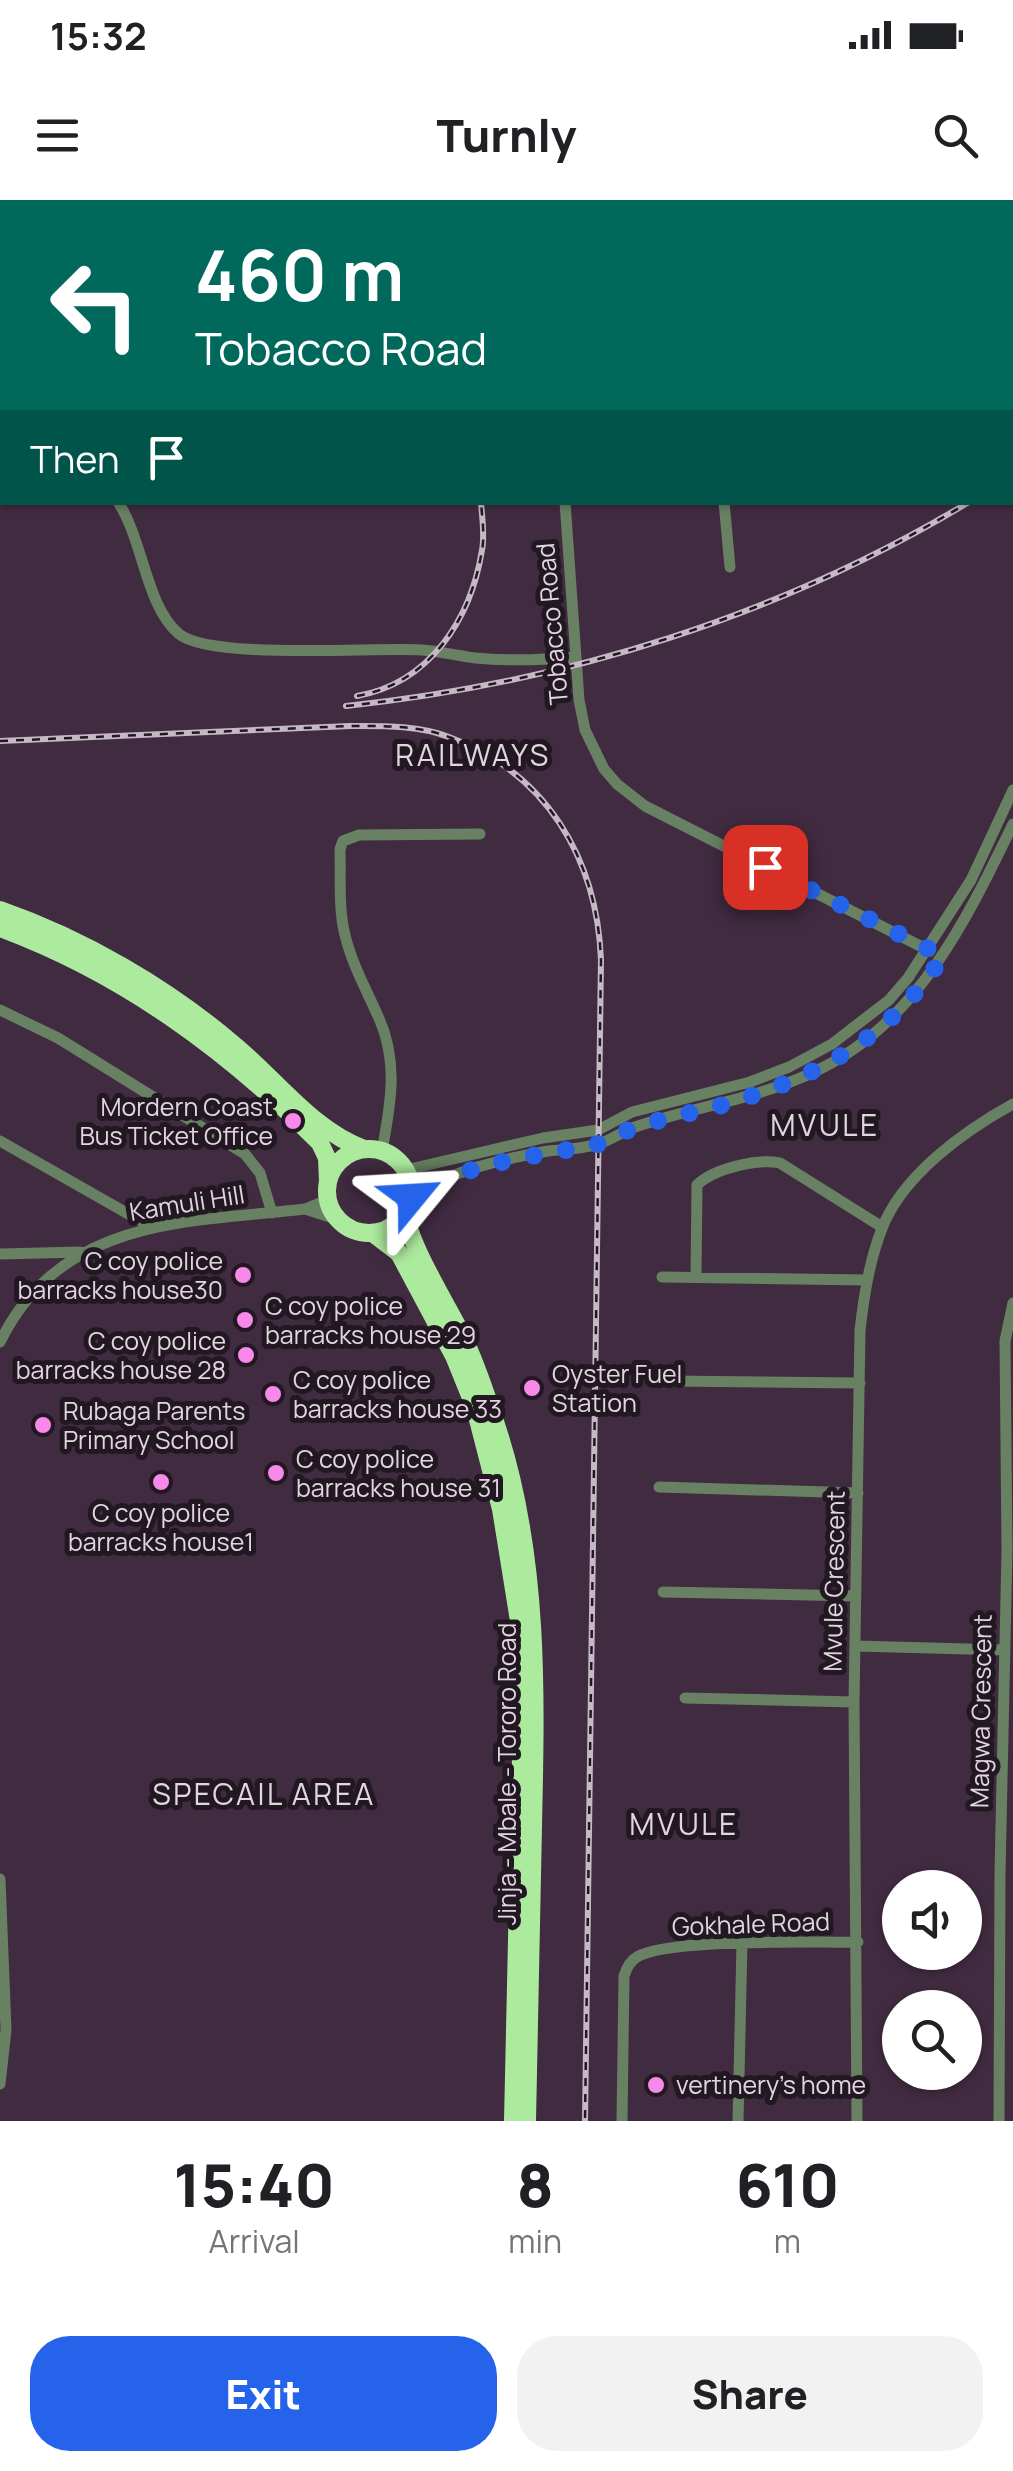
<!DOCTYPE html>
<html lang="en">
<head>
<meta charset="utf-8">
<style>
  :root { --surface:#fff; --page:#f2f2f2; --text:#202124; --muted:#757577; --accent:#2563eb }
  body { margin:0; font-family:Manrope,sans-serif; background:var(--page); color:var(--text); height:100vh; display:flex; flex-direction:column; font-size:38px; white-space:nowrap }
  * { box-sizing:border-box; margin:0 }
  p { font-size:32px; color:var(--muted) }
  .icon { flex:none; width:55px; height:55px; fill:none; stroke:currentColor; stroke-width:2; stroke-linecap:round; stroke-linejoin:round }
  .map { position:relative; height:1921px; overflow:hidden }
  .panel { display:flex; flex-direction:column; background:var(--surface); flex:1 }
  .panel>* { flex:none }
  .banner { position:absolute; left:0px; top:0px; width:1015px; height:305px; box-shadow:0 2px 8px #0004; background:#00695c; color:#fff; overflow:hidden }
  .tools { position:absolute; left:882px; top:1670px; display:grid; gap:20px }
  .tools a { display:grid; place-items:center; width:100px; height:100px; border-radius:50%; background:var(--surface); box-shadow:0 2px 8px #0004; font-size:50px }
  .pin { position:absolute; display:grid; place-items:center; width:85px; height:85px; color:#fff; margin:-42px; border-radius:20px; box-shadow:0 5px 15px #0006 }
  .me { position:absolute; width:110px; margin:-55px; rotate:63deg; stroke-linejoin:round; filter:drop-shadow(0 0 8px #0008) }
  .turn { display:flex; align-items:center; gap:35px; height:210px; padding:0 30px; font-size:45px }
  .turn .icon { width:130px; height:130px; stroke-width:2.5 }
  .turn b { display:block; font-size:70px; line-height:85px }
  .then { display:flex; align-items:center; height:95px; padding:0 30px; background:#0003; gap:20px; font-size:38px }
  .eta { display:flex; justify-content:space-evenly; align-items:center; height:170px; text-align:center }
  .eta b { font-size:60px; font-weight:800; line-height:70px }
  .cta { display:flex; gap:20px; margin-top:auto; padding:20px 30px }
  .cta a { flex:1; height:115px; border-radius:40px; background:var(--accent); color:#fff; font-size:40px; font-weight:800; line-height:115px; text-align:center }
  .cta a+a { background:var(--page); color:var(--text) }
  .status { display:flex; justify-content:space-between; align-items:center; height:70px; padding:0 50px; background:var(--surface); direction:ltr }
  .status svg { height:28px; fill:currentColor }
  header { display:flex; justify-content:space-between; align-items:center; height:130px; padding:0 30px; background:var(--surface); font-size:45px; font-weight:800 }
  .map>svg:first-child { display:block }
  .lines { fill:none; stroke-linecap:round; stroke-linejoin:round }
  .minor { stroke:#678162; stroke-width:11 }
  .highway { stroke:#aceb9e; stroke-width:18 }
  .rail-casing { stroke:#c7b8c6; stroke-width:6 }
  .rail { stroke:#211821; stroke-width:2.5; stroke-dasharray:8; stroke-linecap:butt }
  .route { stroke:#2563eb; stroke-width:18; stroke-dasharray:0 32.4 }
  .poi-dot { fill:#f888ea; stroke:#211821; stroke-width:4 }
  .labels { text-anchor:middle; stroke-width:10; stroke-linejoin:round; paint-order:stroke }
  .street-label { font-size:25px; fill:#e2d4e1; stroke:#211821 }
  .poi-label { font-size:25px; fill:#e2d4e1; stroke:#211821; text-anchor:start }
  .quarter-label { font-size:30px; letter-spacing:2.5px; fill:#e2d4e1; stroke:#211821 }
</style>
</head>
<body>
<div class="status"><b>15:32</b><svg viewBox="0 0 49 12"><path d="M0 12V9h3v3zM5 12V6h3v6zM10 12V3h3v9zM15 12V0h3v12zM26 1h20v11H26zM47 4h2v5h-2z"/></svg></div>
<header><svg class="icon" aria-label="menu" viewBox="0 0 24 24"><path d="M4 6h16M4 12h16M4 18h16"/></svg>Turnly<svg class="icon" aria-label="search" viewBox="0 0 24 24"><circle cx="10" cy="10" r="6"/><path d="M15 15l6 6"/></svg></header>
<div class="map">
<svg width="1013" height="1921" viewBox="0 0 1013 1921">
  <rect width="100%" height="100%" fill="#402b40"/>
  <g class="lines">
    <path class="minor" d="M46,0L48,2
      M543,0L544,2
      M873,0V2
      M1012,15H1013
      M1012,34L1013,35
      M0,179H2
      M1012,220H1013
      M0,280H2
      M118,302C143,339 146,407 179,434C211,460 373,447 422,450C439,451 457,456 475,458C507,461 542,460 574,457
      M565,302L579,500L585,530L604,569L617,584L645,606L930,751
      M724,302L730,367
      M0,810L58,838L245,954L260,973L272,1013
      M0,941L153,1028
      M382,951C391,903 399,860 377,814C365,787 352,764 345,735C338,708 341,676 340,649L343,641L359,635L480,634
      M406,970L543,938L598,930L632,912L750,882L789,867L832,844L889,800L908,778L971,680L1013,590
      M411,997C450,971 502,959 548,951C565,949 585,949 601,943C613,939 623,931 635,927C696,906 759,899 818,870C918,822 967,719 1013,624
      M327,1000L305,1009L336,1019
      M0,1054L80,1052
      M662,1077L866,1080
      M696,1077L697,985C713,969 758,958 780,963L882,1027
      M0,1142C62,1017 185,1023 305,1009
      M667,1181L860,1183
      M659,1287L858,1293
      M663,1392L856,1396
      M856,1446L1005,1450
      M685,1498L854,1502
      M0,1679L6,1830L0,1884
      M622,1921L624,1776C627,1767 630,1761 637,1757C669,1738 814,1743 858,1742
      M738,1921L742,1743
      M857,1921L854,1502L860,1130C864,1096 869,1063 881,1031C901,976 964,931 1013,904
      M999,1921L1000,1673L1007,1350L1005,1141L1013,1103"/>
    <path class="highway" d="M0,710C83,739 166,787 233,844C276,879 312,930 364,949
      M0,728C124,774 227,850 320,943L327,958L328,981
      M327 991a42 42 0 1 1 84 0a42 42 0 1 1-84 0Z
      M407,1012C403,1036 452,1113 465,1141C479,1171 489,1203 499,1234C539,1361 536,1493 533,1625C531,1724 529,1822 527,1921
      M374,1034L399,1053L454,1156L475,1208L501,1309L520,1427L522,1512L513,1921"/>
    <g class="rail-casing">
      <path id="rail" d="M1012,276H1013
        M357,496C430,483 471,419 482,350C485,335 482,318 481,302
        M346,506C565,483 780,416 969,302
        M0,541L350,526C382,526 418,525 449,537C547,573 597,659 601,760L585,1921"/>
    </g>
    <use href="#rail" class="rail"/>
  </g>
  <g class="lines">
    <path class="route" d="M412,997C465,962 533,957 594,945C609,942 622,931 637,927C663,918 692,913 719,906C813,879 888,841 943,756L765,667"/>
  </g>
  <g class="poi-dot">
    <circle cx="293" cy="921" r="10"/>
    <circle cx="243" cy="1075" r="10"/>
    <circle cx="245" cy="1120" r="10"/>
    <circle cx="246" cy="1155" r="10"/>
    <circle cx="532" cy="1188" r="10"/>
    <circle cx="273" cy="1194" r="10"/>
    <circle cx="43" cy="1225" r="10"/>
    <circle cx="276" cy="1273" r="10"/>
    <circle cx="161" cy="1282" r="10"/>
    <circle cx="656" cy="1885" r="10"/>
  </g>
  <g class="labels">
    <g class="street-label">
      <text transform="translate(552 424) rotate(-95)" y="9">Tobacco Road</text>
      <text transform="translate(187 1003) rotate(-9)" y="9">Kamuli Hill</text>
      <text transform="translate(834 1381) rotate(-89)" y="9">Mvule Crescent</text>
      <text transform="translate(981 1511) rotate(-89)" y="9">Magwa Crescent</text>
      <text transform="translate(507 1574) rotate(-90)" y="9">Jinja - Mbale - Tororo Road</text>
      <text transform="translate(751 1724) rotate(-2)" y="9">Gokhale Road</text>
    </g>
    <g class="poi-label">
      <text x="273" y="916" text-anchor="end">Mordern Coast<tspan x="273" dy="29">Bus Ticket Office</tspan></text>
      <text x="223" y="1070" text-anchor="end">C coy police<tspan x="223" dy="29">barracks house30</tspan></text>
      <text x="265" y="1115">C coy police<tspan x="265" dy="29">barracks house 29</tspan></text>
      <text x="226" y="1150" text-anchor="end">C coy police<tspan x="226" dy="29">barracks house 28</tspan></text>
      <text x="552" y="1183">Oyster Fuel<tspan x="552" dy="29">Station</tspan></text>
      <text x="293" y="1189">C coy police<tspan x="293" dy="29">barracks house 33</tspan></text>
      <text x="63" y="1220">Rubaga Parents<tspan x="63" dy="29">Primary School</tspan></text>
      <text x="296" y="1268">C coy police<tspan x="296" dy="29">barracks house 31</tspan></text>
      <text x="161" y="1322" text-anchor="middle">C coy police<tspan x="161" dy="29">barracks house1</tspan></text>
      <text x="676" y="1894">vertinery's home</text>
    </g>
    <g class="quarter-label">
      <text x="473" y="566">RAILWAYS</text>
      <text x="825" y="936">MVULE</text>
      <text x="264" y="1605">SPECAIL AREA</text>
      <text x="684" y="1635">MVULE</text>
    </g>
  </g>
</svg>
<div class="tools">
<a><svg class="icon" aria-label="sound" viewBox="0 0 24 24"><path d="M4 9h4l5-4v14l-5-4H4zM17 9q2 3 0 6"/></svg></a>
<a><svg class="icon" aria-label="search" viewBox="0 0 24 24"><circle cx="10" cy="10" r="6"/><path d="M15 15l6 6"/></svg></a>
</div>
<div class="pin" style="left:765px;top:667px;background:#d93025"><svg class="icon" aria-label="arrive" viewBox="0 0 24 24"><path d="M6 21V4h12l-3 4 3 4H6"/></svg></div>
<svg class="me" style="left:412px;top:997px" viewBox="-20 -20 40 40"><path d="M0-17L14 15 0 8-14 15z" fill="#2563eb" stroke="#fff" stroke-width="4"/></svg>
<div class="banner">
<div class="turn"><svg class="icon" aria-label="left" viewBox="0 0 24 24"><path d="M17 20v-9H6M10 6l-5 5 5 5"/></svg><div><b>460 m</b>Tobacco Road</div></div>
<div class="then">Then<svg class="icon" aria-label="arrive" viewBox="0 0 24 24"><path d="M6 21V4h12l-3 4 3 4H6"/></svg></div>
</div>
</div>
<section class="panel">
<div class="eta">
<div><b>15:40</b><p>Arrival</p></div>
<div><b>8</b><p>min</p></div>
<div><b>610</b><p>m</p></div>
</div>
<div class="cta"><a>Exit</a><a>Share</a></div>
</section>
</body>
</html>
